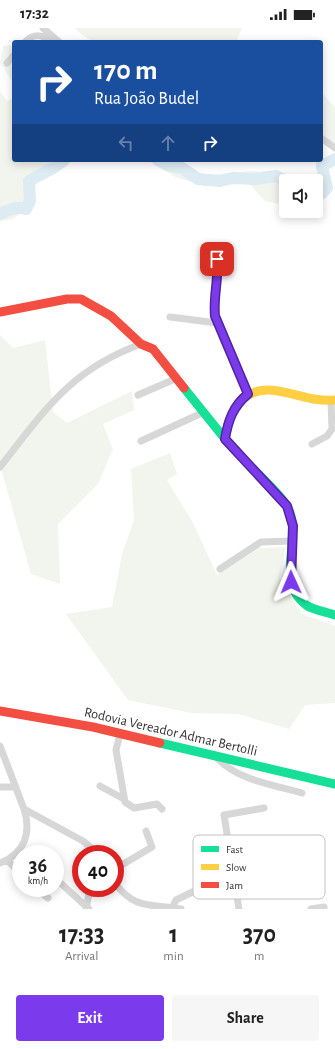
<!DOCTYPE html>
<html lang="en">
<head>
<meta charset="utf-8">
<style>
  :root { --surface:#fff; --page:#f6f6f6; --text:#222; --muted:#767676; --accent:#7c3aed }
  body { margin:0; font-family:"Alegreya Sans",sans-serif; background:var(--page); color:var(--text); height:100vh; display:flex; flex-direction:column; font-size:15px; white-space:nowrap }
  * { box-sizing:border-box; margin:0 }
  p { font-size:13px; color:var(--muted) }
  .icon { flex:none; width:22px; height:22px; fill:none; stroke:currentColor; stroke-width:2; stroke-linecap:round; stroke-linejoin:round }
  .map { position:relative; height:881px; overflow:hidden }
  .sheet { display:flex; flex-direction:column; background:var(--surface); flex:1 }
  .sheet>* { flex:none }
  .guide { position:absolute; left:12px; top:12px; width:311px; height:122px; border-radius:4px; box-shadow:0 2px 10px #0003; background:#1a4fa0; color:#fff; overflow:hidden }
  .tools { position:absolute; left:279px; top:146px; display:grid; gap:8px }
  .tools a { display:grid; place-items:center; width:44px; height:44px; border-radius:4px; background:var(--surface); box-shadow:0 2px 10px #0003; font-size:20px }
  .speed { position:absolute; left:12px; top:817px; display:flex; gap:8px; font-size:20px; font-weight:700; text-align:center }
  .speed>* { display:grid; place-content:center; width:52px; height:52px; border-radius:50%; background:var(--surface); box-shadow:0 2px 10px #0003; line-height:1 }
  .speed small { font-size:10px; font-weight:400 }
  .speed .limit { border:6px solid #d22; background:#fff; color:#111 }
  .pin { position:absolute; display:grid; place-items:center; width:34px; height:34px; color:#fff; margin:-17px; border-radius:8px; box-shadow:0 2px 6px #0006 }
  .me { position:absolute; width:44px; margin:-22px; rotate:359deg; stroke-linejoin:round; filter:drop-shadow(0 0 3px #0008) }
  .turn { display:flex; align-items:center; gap:14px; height:84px; padding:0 16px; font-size:18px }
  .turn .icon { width:52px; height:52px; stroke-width:2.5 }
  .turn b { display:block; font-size:28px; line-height:34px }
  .lanes { display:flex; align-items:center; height:38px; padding:0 16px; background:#0003; justify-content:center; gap:20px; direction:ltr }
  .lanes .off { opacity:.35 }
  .eta { display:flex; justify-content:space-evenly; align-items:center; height:68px; text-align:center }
  .eta b { font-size:24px; font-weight:600; line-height:28px }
  .action { display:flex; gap:8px; margin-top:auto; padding:8px 16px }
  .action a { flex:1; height:46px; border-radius:4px; background:var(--accent); color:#fff; font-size:16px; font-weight:600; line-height:46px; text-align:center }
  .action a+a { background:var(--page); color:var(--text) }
  .status { display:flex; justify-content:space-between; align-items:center; height:28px; padding:0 20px; background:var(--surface); direction:ltr }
  .status svg { height:11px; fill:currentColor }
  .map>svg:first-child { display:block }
  .green { fill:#f1f5ed }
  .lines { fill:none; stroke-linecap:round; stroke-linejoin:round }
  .river { stroke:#ddebf3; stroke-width:12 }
  .street { stroke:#d7d7d7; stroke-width:7 }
  .fast { stroke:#16e098; stroke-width:9 }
  .slow { stroke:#ffcf43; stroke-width:9 }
  .jam { stroke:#f24e42; stroke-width:9 }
  .route-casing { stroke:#51269a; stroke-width:10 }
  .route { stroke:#7c3aed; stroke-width:7 }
  .labels { text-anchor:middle; stroke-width:4; stroke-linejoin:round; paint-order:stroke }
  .street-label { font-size:14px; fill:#333; stroke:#fff }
  .key { fill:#fff; stroke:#c2c2c2; stroke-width:1 }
  .key-label { font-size:11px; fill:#333 }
</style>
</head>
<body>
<div class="status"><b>17:32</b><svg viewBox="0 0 49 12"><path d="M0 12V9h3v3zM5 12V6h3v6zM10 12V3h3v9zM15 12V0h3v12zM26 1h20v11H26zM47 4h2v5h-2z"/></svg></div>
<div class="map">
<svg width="335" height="881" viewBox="0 0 335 881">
  <rect width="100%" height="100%" fill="#fff"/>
  <path class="green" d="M75,0H242L237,12L223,14H94L81,6Z
    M14,17V56L0,35L3,18Z
    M0,63L7,73L14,70V132H70L67,135L32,152L30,178L13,191L0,193Z
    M321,64L335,79V116L321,108Z
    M122,132H152L170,142L199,148L253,143L326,152L318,167H316V153H286V165L280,176L265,173L244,150L205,158L175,149L155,135Z
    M0,307L13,320L45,312L53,384L67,395L132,363L134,382L103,396L113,421L98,456L58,496L60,556L31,546L0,437Z
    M170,425L177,446L167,452L192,493L217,547L259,520L286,519L280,550L291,570L302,586L335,598V675L305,677L289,701L238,686L191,685L128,672L66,586L112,579L122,526L134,492L131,441Z"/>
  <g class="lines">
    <path class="river" d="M158,132L167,137L182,140L198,151L220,153L232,150L255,151L276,148L287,153
      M316,166H321L327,160L322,138L335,131
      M0,186C8,182 17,178 26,181L30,173L29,153C42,145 53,142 64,132"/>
    <path class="street" d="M43,0L59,14
      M25,14C34,5 42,6 52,14
      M7,35L14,27
      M321,110L335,120
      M215,223L218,248L215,276V289L248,366
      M170,289L217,295
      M138,367L175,351
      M141,413L202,385
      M312,416L327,408L332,401L331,373
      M0,439C45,382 70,342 141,316
      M220,541L261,514L292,513
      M120,706L116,722L125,774L134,780L157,776L162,781
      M0,718L24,781L83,813L98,826
      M217,730C237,752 274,757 302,765
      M100,758L124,771
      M0,759H16
      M230,822L288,813
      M7,832L21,846
      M0,835C24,826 32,805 24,781
      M115,841L152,819L146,803
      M55,850L89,881
      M115,855C134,881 149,876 181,881
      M235,857L312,843
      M36,860L48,870
      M172,880L176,872L209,856
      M86,881L90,860
      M239,881L224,787L264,780
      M311,881L324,879"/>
    <path class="fast" d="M184,360L225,411
      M249,437C260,448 279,465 287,478C304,507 274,553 306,577C313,582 327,584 335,587
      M160,715L335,756"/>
    <path class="slow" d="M249,437L225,411C229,381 244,357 278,363C298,366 314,374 335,372"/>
    <path class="jam" d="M0,284L67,271H81L111,288L141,316L153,321L184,360
      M0,683L93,699L160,715"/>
  </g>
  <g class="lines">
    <g class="route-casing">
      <path id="route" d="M217,231C219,251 213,269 215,288L248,366C233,378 228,393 225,411L287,478L293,498L291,554"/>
    </g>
    <use href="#route" class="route"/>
  </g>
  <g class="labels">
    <g class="street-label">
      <text transform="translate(171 703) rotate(13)" y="5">Rodovia Vereador Admar Bertolli</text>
    </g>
  </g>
  <rect x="193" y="807" width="132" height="64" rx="6" class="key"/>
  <rect x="201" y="818" width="18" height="6" fill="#16e098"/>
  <rect x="201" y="836" width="18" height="6" fill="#ffcf43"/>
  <rect x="201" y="854" width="18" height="6" fill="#f24e42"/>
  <g class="key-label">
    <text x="226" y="825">Fast</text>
    <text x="226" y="843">Slow</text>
    <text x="226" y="861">Jam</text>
  </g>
</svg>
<div class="tools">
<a><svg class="icon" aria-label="sound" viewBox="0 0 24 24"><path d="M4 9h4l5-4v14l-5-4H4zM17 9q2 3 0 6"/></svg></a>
</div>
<div class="speed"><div>36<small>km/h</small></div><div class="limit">40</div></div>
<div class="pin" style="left:217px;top:231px;background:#d93025"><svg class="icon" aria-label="arrive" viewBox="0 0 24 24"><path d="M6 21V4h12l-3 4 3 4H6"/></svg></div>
<svg class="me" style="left:291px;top:554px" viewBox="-20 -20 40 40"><path d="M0-17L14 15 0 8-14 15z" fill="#7c3aed" stroke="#fff" stroke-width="4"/></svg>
<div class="guide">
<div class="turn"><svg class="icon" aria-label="right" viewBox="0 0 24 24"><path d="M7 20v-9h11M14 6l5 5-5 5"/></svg><div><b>170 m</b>Rua João Budel</div></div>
<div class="lanes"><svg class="icon off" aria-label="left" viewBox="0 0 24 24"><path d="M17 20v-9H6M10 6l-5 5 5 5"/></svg><svg class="icon off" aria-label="ahead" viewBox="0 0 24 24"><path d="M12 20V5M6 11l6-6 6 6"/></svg><svg class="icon" aria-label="right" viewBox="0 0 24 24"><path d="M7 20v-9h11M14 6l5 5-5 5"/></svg></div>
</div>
</div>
<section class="sheet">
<div class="eta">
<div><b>17:33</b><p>Arrival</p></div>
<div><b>1</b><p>min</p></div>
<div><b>370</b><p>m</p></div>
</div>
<div class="action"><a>Exit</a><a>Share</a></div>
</section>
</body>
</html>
